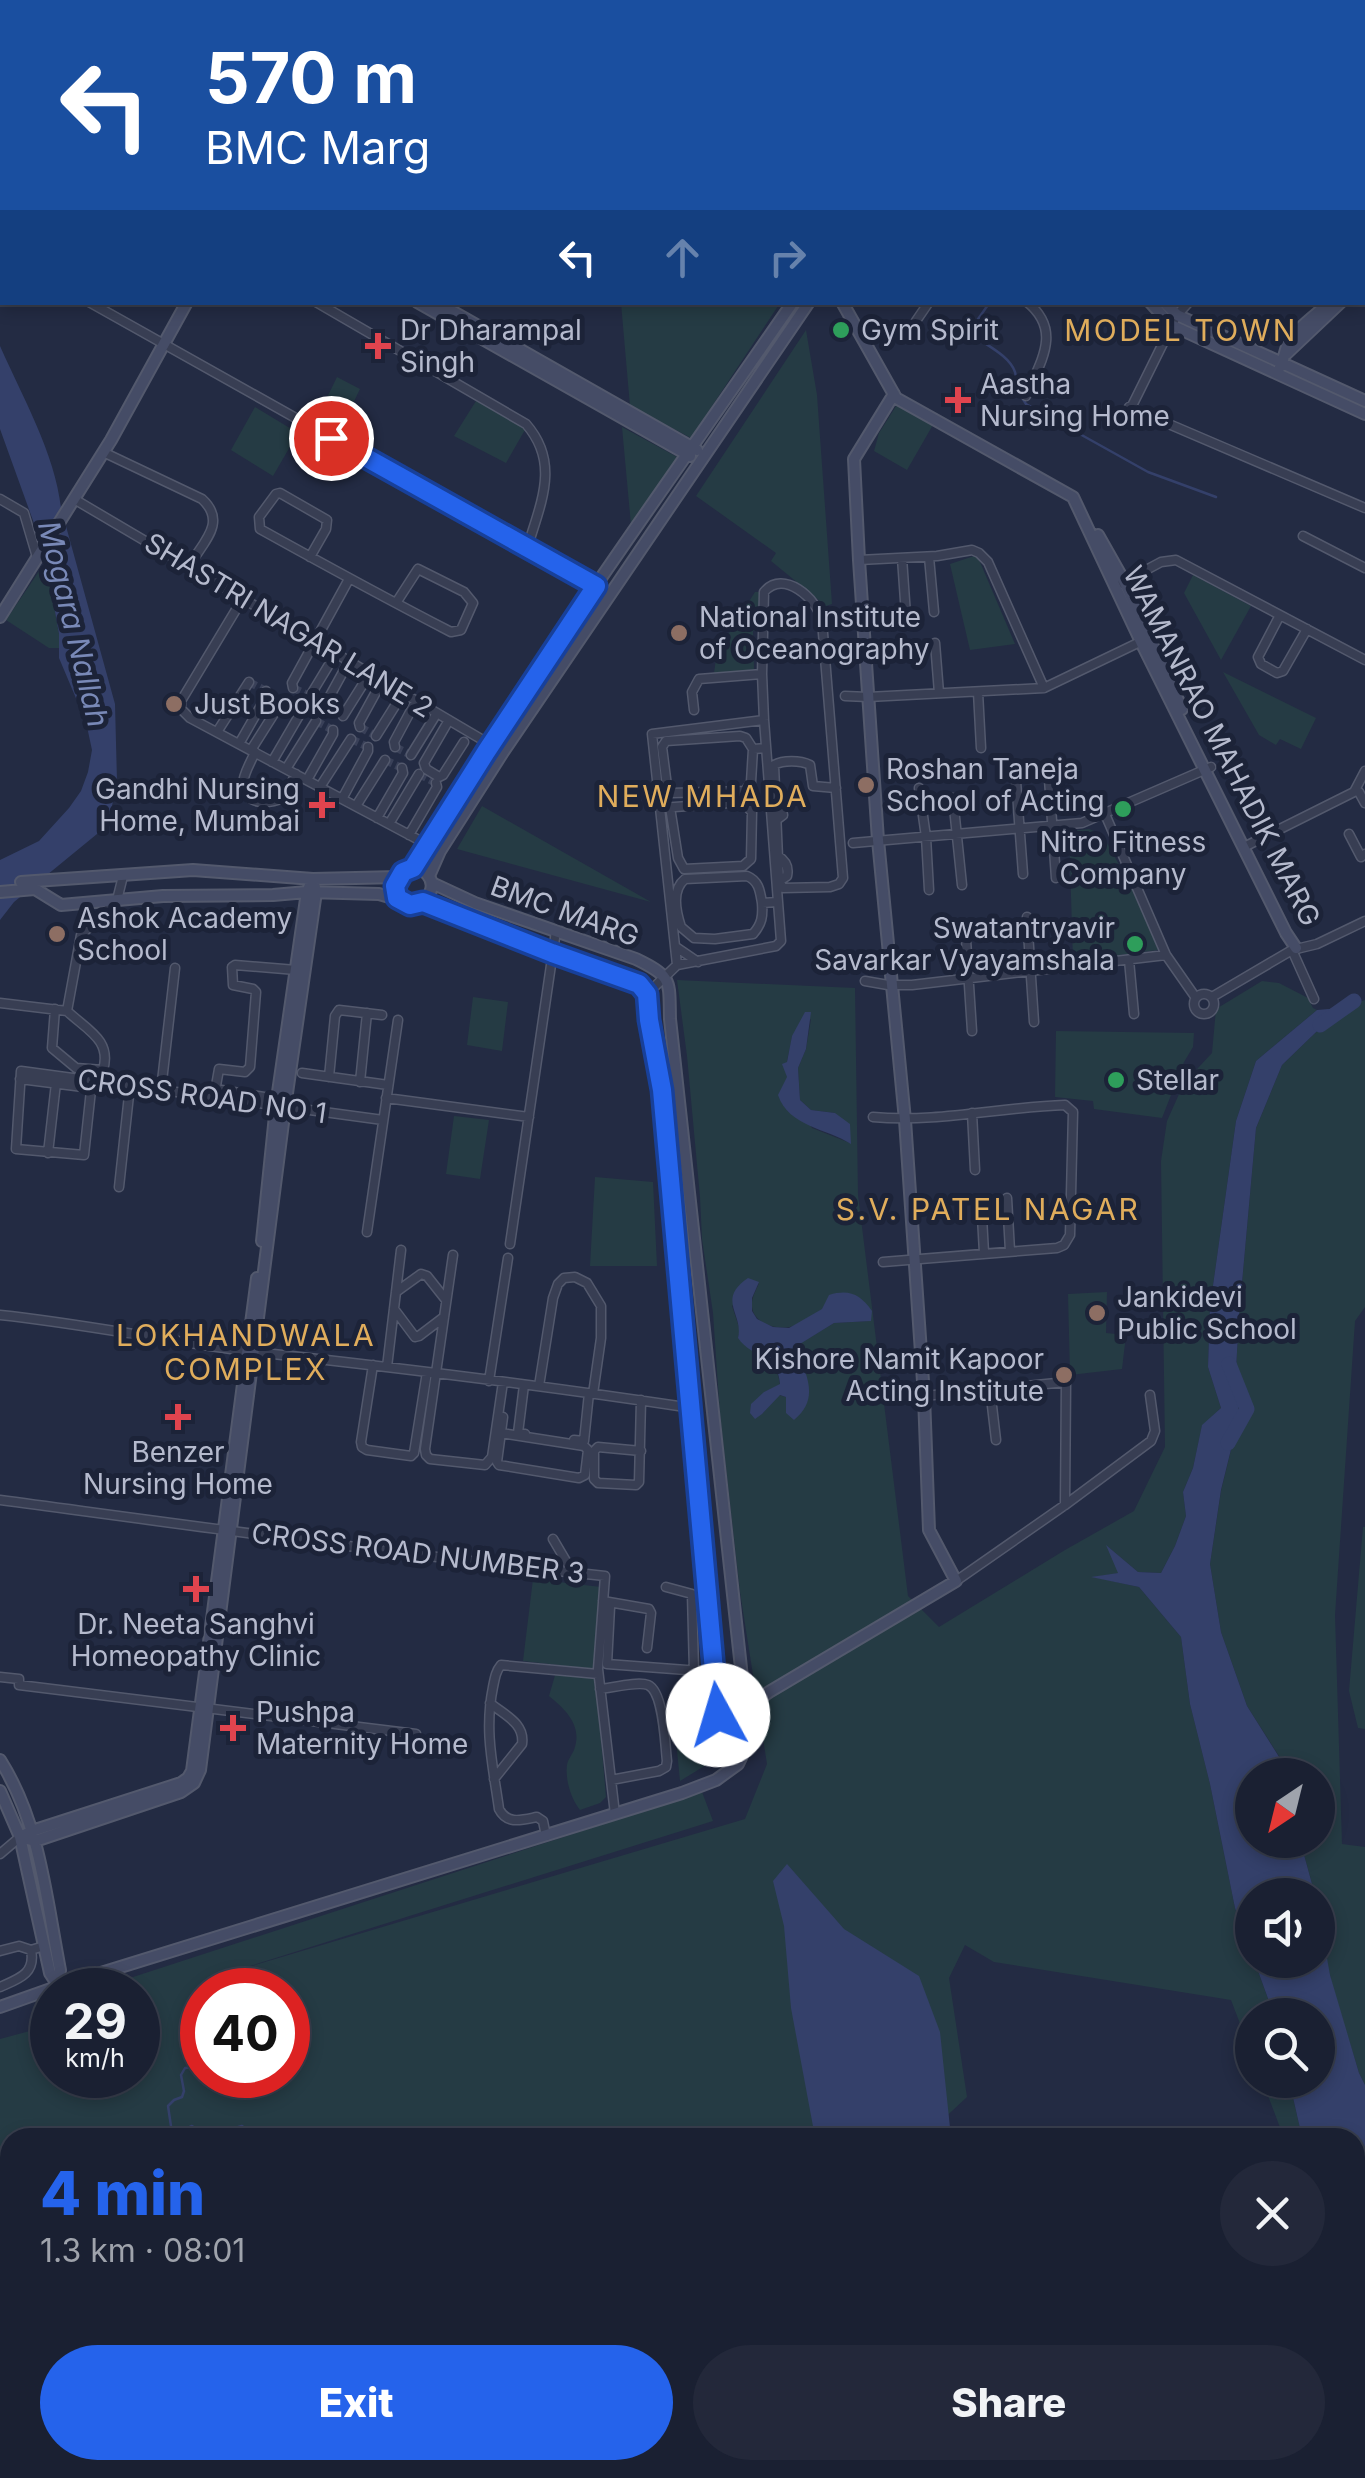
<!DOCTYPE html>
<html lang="en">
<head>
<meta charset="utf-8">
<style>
  :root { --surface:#1a2032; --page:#23283a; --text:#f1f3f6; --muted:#9fa3ac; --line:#383e4d; --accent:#2563eb }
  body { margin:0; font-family:Inter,sans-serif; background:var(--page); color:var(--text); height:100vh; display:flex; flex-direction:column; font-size:38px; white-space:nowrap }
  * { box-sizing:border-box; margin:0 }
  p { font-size:32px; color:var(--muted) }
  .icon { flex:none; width:55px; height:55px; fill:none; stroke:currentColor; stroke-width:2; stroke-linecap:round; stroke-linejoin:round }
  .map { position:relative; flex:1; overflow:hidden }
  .sheet { position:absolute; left:0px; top:2128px; width:1365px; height:352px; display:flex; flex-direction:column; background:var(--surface); border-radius:30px 30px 0 0; box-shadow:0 5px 15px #0003,0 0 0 2px var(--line) }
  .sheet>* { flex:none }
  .top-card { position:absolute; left:0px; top:0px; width:1365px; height:305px; box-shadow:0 5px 15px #0003,0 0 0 2px var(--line); background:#1a4fa0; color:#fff; overflow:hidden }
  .needle { width:65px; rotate:215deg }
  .buttons { position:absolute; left:1235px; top:1758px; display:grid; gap:20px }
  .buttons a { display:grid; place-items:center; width:100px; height:100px; border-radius:50%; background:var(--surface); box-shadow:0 5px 15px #0003,0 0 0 2px var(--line); font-size:50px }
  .speed { position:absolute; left:30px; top:1968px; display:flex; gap:20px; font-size:50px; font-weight:700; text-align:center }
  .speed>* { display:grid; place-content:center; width:130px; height:130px; border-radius:50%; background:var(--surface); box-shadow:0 5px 15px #0003,0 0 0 2px var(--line); line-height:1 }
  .speed small { font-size:25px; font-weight:400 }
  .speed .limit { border:15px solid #d22; background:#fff; color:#111 }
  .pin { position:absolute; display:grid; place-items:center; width:85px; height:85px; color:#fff; margin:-42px; border:5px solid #fff; border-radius:50%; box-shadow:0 2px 10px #0007 }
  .me { position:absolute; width:110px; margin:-55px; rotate:354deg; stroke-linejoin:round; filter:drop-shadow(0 0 8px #0008) }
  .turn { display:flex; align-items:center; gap:35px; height:210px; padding:0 40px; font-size:45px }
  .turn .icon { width:130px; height:130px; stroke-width:2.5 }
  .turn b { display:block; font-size:70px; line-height:85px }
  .lanes { display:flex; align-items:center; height:95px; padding:0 40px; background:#0003; justify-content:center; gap:50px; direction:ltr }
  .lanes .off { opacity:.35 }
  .round { display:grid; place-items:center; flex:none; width:105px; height:105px; border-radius:52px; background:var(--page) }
  .headline { display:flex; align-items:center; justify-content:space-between; height:170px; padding:0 40px }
  h1 { font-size:60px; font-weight:800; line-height:75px; color:var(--accent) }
  .cta { display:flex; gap:20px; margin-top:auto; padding:20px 40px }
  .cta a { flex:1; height:115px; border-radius:60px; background:var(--accent); color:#fff; font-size:40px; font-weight:800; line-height:115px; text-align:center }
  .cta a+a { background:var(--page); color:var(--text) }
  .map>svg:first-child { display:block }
  .green { fill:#253b44; fill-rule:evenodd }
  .water { fill:#34406a }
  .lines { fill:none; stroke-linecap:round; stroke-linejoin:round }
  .stream { stroke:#34406a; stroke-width:2.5 }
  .river { stroke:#34406a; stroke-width:15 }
  .street-tunnel { stroke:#394058; stroke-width:8; stroke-dasharray:8 4; stroke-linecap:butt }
  .street-casing { stroke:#53596d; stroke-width:11 }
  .secondary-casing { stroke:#53596d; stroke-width:14 }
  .street { stroke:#383e53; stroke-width:8 }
  .secondary { stroke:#454c66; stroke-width:10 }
  .route-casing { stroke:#184099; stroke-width:25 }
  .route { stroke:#2563eb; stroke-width:18 }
  .leisure-dot { fill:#2e9e5b; stroke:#1c2338; stroke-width:4 }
  .health-dot { fill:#e0444e; stroke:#1c2338; stroke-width:4 }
  .education-dot { fill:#8d6e63; stroke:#1c2338; stroke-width:4 }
  .labels { text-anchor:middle; stroke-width:10; stroke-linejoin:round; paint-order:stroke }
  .poi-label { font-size:28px; fill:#b5bacd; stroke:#1c2338; text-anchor:start }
  .street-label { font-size:28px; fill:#b5bacd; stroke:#1c2338 }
  .neighbourhood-label { font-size:30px; letter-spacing:2.5px; fill:#e0ad5c; stroke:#1c2338 }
  .water-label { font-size:30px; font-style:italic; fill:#7989b7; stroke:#1c2338 }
</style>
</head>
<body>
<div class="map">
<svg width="1365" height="2478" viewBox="0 0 1365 2478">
  <rect width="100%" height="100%" fill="#232b43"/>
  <path class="green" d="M621,303V302L780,303L691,438L630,406Z
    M806,330L817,395L832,604L826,606L771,561L776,553L696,496Z
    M337,377L360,389L339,432L316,420Z
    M476,401L526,428L506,463L454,436Z
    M898,403L934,423L907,470L874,451L879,433Z
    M255,407L298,433L273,476L231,450Z
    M622,427L679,458L631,525Z
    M977,555L1015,644L970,650L950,564Z
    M46,561L59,634V648H49L6,620Z
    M1193,575L1251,606L1221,660L1184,593Z
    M755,592H762L764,629L753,631L754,670L714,673L717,652Z
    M1223,672L1316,718L1301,749L1280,739L1276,745L1259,735Z
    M482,806L651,902L457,849Z
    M1089,829L1102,834L1137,897L1158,950L1073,961L1069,831Z
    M677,980L855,988L858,1195L908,1596L939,1627L1065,1550L1134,1511L1165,1447L1161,1161L1167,1121L1184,1083L1212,1053L1216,1009L1262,981L1279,983L1308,998L1313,1008L1317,1010L1256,1061L1236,1121L1210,1307L1208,1367L1221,1408L1202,1426L1193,1468L1183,1492L1186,1516L1175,1546L1161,1573L1138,1572L1108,1547L1119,1573L1094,1577L1139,1587L1181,1637L1190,1704L1210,1784L1235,1908L1274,2015H1252V2055L1231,2000L994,1962L965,1945L949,1978L967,2097L924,2137L10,2138V2251L0,2234V2161L6,2151L0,2149V2039L52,2025V2075H138V1990H129L127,1979L702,1792L713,1821L228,1973L745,1819L767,1764L740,1592L720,1415L713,1313L702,1239L700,1197L687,1056ZM811,1019L806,1049L798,1068L800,1100L811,1110L835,1113L850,1143L812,1128C804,1113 785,1084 786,1068C787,1057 791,1046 792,1036ZM759,1283C756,1291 751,1298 752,1307C754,1324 779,1331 793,1326C803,1322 813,1314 823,1309L870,1321L834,1323L786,1352L788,1363L805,1371L786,1397L779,1395L762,1414L764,1392L780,1385C778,1361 756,1351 738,1338L740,1330L732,1306ZM202,1990H288V2075H202Z
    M473,997L508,1002L502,1051L467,1045Z
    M1365,1000V1307L1355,1321L1335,1615L1342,1844L1365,1847V2085L1359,2073C1343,2019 1318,1951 1318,1895H1315L1300,1840H1318V1775H1287L1286,1767L1247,1706L1221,1632L1210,1564L1221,1491L1239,1417L1236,1370L1239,1316L1256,1128L1282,1065L1341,1008Z
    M1056,1031L1194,1033L1193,1047L1184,1062L1162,1118L1094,1109L1093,1101L1055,1097Z
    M454,1116L489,1120L480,1179L446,1174Z
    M595,1177L653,1182L657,1266H590Z
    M1107,1292L1106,1333L1126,1335L1122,1369L1070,1375L1068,1294Z
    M1363,1527H1365V1729L1358,1728L1349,1691Z
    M533,1579L601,1587L595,1669L606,1797L600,1803L580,1810C571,1799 565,1779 567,1765C568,1759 572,1755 574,1750C583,1726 566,1710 549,1696L558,1665L523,1661Z
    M704,1717L706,1765L680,1781L674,1720Z
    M1262,2080H1289L1302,2137H1264L1281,2130Z
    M1355,2256L1365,2277V2478H1318L1317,2470H1355Z
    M41,2470H628L631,2478H38Z"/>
  <path class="water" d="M0,346C22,396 55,453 61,508L115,704L117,781L112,806L97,834L14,902L0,920V860L39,841L69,808L81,791L88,772L92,750L86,722L59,658V634L44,551L0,429Z
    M1341,1008L1282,1065L1256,1128L1239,1316L1236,1370L1239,1417L1221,1490L1210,1564L1221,1632L1247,1706L1286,1768L1287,1775H1252V1840H1300L1315,1895H1252V1956L1235,1908L1210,1784L1190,1704L1181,1637L1139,1587L1091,1577L1118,1573L1106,1545L1138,1572L1161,1573L1175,1546L1186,1516L1183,1492L1193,1468L1202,1425L1221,1408L1208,1367L1210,1307L1236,1121L1256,1061L1317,1010Z
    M805,1012H811L806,1049L798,1068L800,1100L811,1110L835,1113L850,1124L851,1144C826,1128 789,1127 778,1095L787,1077L782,1064L787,1062L792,1036Z
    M748,1278L759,1282L752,1298V1311L757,1319L773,1327L789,1328L822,1309L829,1295C849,1289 860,1294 872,1311L871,1321L834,1323L787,1352L788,1363L805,1371C812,1391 811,1406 794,1420L786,1413V1397L780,1395L762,1414L755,1419L750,1413L751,1404L764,1392L780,1384C778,1353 752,1359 738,1338C744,1314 716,1300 748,1278Z
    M787,1864L844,1929L919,1976L940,2032L951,2137H815L791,2008L784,1926L773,1881Z
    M1318,1908L1330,1975L1359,2073L1365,2085V2277L1355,2256V2138L1302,2137L1289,2080H1318V2015H1274L1254,1960H1318Z
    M0,2234L10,2251V2470H41L38,2478H0Z"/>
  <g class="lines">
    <path class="stream" d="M990,302L976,322L977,338C990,347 1010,357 1015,372C1018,385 1018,393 1026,404L1148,472L1216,497
      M172,2133L168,2106L174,2100L182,2097L184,2091L181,2075L185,2068L202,2066
      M165,2138L192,2126L206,2136L242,2126L257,2138
      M418,2138L433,2134L460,2138
      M478,2138V2137"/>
    <path class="river" d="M1320,1025L1354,1001
      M1228,1443L1247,1409L1229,1364"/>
    <path class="street-tunnel" d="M249,682L266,691
      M293,688L310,696
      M282,701L299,710
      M326,708L343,716
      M316,721L333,730
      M360,727L376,736
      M351,739L368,747
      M395,747L411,755
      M385,760L402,768
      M419,774L436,783"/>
    <g class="street-casing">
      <path id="street" d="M516,0L520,2
        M727,0L729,2
        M848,0L852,2
        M1283,0L1286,2
        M629,2L632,0
        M0,121L2,123
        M1362,145L1365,146
        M0,254L2,255
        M89,302L609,594
        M316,302L526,424C561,464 540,504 527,549
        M916,321L929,302
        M1026,396C1040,362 1063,331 1027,302
        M1129,407L1365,508
        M1126,418L1177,315L1189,302
        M103,452L202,499C227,522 204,541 189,566
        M0,499L24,513L37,557
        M74,499L503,752
        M1303,536L1365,568
        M310,557L326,529L327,520L280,493L276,494L259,517L260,529C323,564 387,599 451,632L461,630L473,603L464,592L418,569L396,603
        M929,557L934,612
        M902,558L906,615
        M859,560L937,556L972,550L979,553L988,562L1044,688
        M1120,584L1161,562L1176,560L1365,660
        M243,598L181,701V709L190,718L432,847
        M1280,615L1258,657L1261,664L1277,673L1283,671L1307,629
        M935,643L939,693
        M293,688L292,683L349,579
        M978,692L981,748
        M310,696L336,653
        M845,696L868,697L1044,688L1144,640
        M326,708V703L349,661
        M694,710L692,692L699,679L762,674
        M343,716L370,673
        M449,720L424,763L426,769L439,777L443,775L464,742
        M360,727L359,723L382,681
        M217,732L249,682
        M376,736L403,693
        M239,744L267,695L266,691
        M395,747L394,742L416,701
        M753,749L746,738L740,736L666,741L662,747L667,786L672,793L745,791L751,782L753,749L766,748
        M251,750L282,701
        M255,752C251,762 243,774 243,784C244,806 269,804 283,798L296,774
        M411,755L437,713
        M272,762L300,714L299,710
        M286,769L316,721
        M1049,779L1056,878
        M307,780L333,734V730
        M1016,781L1023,874
        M320,787L351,739
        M919,788L926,837L929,890
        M1355,790L1359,792L1365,803
        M953,798L962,885
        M342,799L368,751V747
        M774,803L781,805L783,815L775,821
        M356,806L385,760
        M661,808L743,802L752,812L751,859L743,866L684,869L678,858L670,807
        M1105,814L1166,955L1196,998
        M377,818L403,773L402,768
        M389,824L419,774
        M1349,834L1361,857L1365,854
        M409,835L437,787L436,783
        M853,843L1082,823L1211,767
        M1244,847L1354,792L1365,771
        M778,856C786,861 789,867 787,876L779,881
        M762,903C760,891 759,881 747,876L685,879C671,890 676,912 681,927L694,938L715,939L753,934C762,924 763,916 762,903L777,902
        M1027,917L1034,1022
        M965,924L972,1031
        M676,947L698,962
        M1292,950L1314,999
        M1129,960L1134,1014
        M677,965L652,734L764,720
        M865,981L888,985H912L1166,955
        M1194 1004a10 10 0 1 1 20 0a10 10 0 1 1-20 0Z
        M647,994L677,965L776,946L781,941L764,720L762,674L764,592C783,569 817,598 822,621L843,878L839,884L830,887L783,888L779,881L774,765C783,760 800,760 810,765L813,786L836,788
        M1212,997L1292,950L1317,944L1365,921
        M0,1003L67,1011L81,935L117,900L123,876
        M55,1009L52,1048L76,1068L103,1070C112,1040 87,1030 67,1011
        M302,1073L388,1085
        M329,1077L335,1016L339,1010L382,1015
        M20,1079L91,1088
        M92,1081L84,1155L16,1149L21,1071L383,1120
        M360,1082L367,1013
        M215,1089L264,1097
        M161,1090L175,968
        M214,1097L219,1069L245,1072L250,1067L256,992L253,989L233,985L232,967L235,965L296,970
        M386,1098L529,1117
        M972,1113L975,1170
        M873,1117C937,1123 1000,1107 1065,1105L1073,1112L1070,1235L1064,1245L1057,1248L883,1262
        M48,1153L56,1083
        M119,1187L130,1086
        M1007,1198L1010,1251
        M981,1199L984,1253
        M367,1232L398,1020
        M510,1244L556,931
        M453,1255L425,1449L426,1455L430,1459L485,1465L492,1457L503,1382
        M396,1292L421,1274L427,1276L446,1300
        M394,1309L415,1337L419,1336L444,1317
        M0,1315C86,1324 170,1342 255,1352C401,1368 547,1386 692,1408
        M373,1365L361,1442L362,1447L367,1450L411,1456L414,1453L427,1372
        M387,1367L401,1250
        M489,1381L508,1258
        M524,1385L518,1433L525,1434
        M539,1386L553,1298L558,1284L564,1278L575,1277L587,1283L601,1306V1338L593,1394
        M990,1389L996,1440
        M891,1397L924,1396L1066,1382L1065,1505
        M641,1400L639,1482L636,1485L598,1483L594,1479V1451L598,1447L641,1451
        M501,1433L584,1446L588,1450L585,1475L579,1478L499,1465L497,1462L503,1417
        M574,1440L584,1441L589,1393
        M0,1500C202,1527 403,1555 605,1576L598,1669L615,1814
        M553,1539L573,1573
        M956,1581L1065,1505L1151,1441L1155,1431L1150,1395
        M666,1587L692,1594L694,1672
        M603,1601L649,1609L651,1613L647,1648
        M610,1607L607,1664L713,1672
        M0,1677L19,1679V1685L416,1734
        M600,1689C611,1688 638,1681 648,1685C664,1692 665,1745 667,1761L666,1767L659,1771L611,1780
        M490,1703C504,1715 525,1723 522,1744L494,1779
        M546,1836L543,1821L537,1817C522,1820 507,1825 499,1809C493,1766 484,1731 493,1687C495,1677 496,1671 501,1665L598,1674
        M0,1854L20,1837
        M0,1951L19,1946L31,1950L44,1946
        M0,1987C18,1979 36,1974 31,1950"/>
    </g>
    <g class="secondary-casing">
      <path id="secondary" d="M605,0L606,2
        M1007,2L1009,0
        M1025,2L1027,0
        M0,55L2,56
        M0,67L2,69
        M1362,272L1365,270
        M1362,283L1365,281
        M417,302L690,456
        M436,302L697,450
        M842,302L896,398L1073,497L1144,648L1286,933L1296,948
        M1150,302L1171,325L1365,414
        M1164,302L1177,315L1365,401
        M1286,354L1341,302
        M1280,367C1284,359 1285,351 1288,344C1294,330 1319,313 1330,302
        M1098,535L1124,581L1182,709
        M0,617L111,440L187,302
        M413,868C529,673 664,489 793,302
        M429,876L440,851L503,752L809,302
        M21,882L193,870L313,879L398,877
        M0,892L35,889L61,905L163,896L273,895L307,892L379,894L417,905C451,888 418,849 396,881L397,898
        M423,902L552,953L639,984L647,994L649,1020L662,1091L718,1715L721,1736L738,1764
        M262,1241L276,1106L307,892L313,879
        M718,1715L745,1709L769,1692L956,1581L929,1530L924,1396L905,1120L878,840L859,560L854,459L894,394
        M0,1760C40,1823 46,1898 60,1970L59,1986
        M0,1791L20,1837L50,1973L58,1985
        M20,1837L35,1841L181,1792L194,1783L200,1770L285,1107L316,892L313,879
        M21,1837L32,1831L181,1783L188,1778L192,1771L257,1278
        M0,2007L59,1986L682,1793L716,1780L738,1764L749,1741L670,1019C669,980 673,977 636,959L475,903L432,883"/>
    </g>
    <use href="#street" class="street"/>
    <use href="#secondary" class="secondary"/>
  </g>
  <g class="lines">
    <g class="route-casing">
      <path id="route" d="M331,438L596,586L486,752L413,868L403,872L395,886L397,898L410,905L423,902L552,953L639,984L647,994L649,1020L662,1090L718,1715"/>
    </g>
    <use href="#route" class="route"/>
  </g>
  <g class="leisure-dot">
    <circle cx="841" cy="330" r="10"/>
    <circle cx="1123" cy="809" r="10"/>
    <circle cx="1135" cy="944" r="10"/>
    <circle cx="1116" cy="1080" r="10"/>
  </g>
  <g class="health-dot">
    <path d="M373 331h10v10h10v10h-10v10h-10v-10h-10v-10h10z"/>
    <path d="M953 385h10v10h10v10h-10v10h-10v-10h-10v-10h10z"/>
    <path d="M317 790h10v10h10v10h-10v10h-10v-10h-10v-10h10z"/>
    <path d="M173 1402h10v10h10v10h-10v10h-10v-10h-10v-10h10z"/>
    <path d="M191 1574h10v10h10v10h-10v10h-10v-10h-10v-10h10z"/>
    <path d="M228 1713h10v10h10v10h-10v10h-10v-10h-10v-10h10z"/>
  </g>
  <g class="education-dot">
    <circle cx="679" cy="633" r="10"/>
    <circle cx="174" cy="704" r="10"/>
    <circle cx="866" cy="785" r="10"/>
    <circle cx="57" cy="934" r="10"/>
    <circle cx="1097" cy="1313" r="10"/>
    <circle cx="1064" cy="1375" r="10"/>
  </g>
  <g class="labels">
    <g class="poi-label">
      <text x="400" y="340">Dr Dharampal<tspan x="400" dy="32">Singh</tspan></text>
      <text x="861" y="340">Gym Spirit</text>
      <text x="980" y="394">Aastha<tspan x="980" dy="32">Nursing Home</tspan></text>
      <text x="699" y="627">National Institute<tspan x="699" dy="32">of Oceanography</tspan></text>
      <text x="194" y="714">Just Books</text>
      <text x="886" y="779">Roshan Taneja<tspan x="886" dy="32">School of Acting</tspan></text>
      <text x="300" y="799" text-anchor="end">Gandhi Nursing<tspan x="300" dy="32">Home, Mumbai</tspan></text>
      <text x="1123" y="852" text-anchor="middle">Nitro Fitness<tspan x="1123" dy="32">Company</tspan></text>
      <text x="77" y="928">Ashok Academy<tspan x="77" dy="32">School</tspan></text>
      <text x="1115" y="938" text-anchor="end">Swatantryavir<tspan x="1115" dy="32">Savarkar Vyayamshala</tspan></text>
      <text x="1136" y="1090">Stellar</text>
      <text x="1117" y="1307">Jankidevi<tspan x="1117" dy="32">Public School</tspan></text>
      <text x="1044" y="1369" text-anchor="end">Kishore Namit Kapoor<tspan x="1044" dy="32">Acting Institute</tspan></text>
      <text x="178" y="1462" text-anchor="middle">Benzer<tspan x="178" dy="32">Nursing Home</tspan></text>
      <text x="196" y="1634" text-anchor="middle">Dr. Neeta Sanghvi<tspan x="196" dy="32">Homeopathy Clinic</tspan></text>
      <text x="256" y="1722">Pushpa<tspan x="256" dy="32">Maternity Home</tspan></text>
    </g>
    <g class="street-label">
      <text transform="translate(289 625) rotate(31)" y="10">SHASTRI NAGAR LANE 2</text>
      <text transform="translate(1222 746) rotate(63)" y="10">WAMANRAO MAHADIK MARG</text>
      <text transform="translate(565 911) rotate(20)" y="10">BMC MARG</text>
      <text transform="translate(202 1096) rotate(8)" y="10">CROSS ROAD NO 1</text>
      <text transform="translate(418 1553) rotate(7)" y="10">CROSS ROAD NUMBER 3</text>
    </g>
    <g class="neighbourhood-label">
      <text x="1181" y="341">MODEL TOWN</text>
      <text x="703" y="807">NEW MHADA</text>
      <text x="988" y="1220">S.V. PATEL NAGAR</text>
      <text x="246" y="1346">LOKHANDWALA<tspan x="246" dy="34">COMPLEX</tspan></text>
    </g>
    <g class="water-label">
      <text transform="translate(73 624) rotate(76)" y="10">Mogara Nallah</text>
    </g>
  </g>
</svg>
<div class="buttons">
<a><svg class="needle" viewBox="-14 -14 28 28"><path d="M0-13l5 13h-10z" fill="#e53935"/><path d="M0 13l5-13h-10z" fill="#9fa3ac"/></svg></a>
<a><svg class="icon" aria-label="sound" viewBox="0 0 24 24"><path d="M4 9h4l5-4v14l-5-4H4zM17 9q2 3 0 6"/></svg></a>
<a><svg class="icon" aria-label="search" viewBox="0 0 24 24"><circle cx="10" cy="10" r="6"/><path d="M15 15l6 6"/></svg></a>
</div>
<div class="speed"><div>29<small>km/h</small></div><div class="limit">40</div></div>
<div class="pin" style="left:331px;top:438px;background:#d93025"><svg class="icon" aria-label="arrive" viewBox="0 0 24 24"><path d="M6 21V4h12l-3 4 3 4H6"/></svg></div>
<svg class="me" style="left:718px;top:1715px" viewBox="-20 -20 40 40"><circle r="19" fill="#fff"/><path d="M0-13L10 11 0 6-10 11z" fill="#2563eb"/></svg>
<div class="top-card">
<div class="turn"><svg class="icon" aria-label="left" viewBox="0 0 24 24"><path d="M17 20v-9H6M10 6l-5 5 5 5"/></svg><div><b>570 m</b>BMC Marg</div></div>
<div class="lanes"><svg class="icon" aria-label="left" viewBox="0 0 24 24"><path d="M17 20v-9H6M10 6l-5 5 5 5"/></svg><svg class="icon off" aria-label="ahead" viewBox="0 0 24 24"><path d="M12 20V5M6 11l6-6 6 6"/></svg><svg class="icon off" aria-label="right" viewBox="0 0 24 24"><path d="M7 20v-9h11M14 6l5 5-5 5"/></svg></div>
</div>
<section class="sheet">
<div class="headline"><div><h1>4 min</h1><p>1.3 km · 08:01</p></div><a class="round"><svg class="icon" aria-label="close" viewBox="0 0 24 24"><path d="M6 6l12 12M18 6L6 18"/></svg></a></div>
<div class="cta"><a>Exit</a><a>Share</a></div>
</section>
</div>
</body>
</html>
